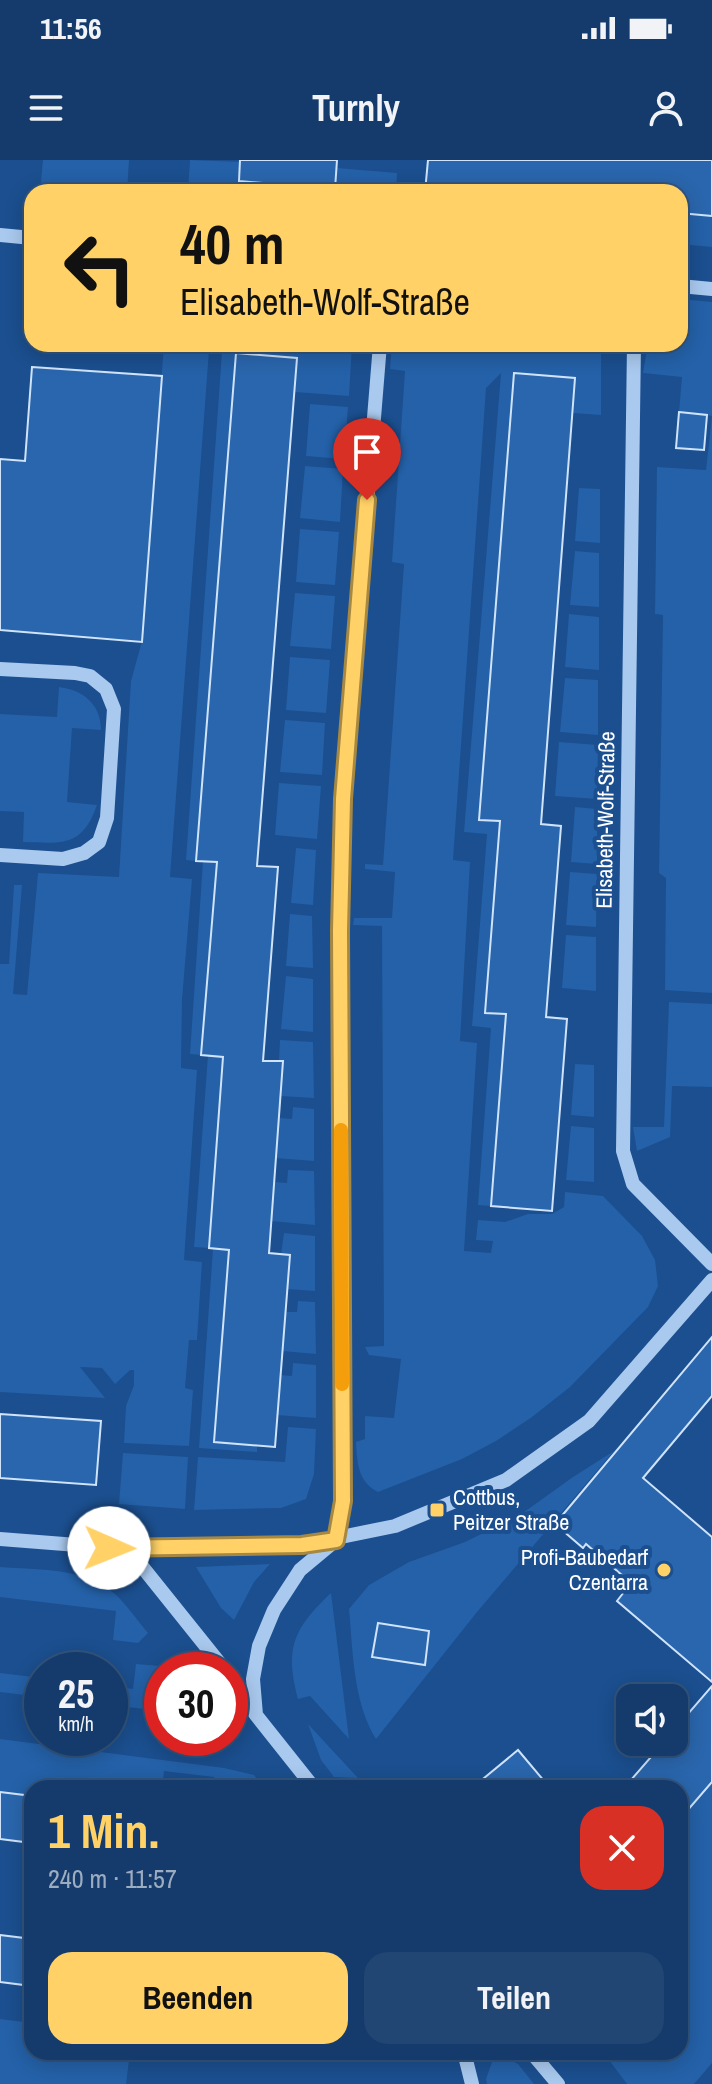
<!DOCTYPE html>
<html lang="de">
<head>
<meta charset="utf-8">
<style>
  :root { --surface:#143b6b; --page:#214673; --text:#f1f3f6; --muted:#9dadc1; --line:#33557e; --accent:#ffd166 }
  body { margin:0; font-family:"Archivo Narrow",sans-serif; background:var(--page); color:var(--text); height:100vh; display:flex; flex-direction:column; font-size:30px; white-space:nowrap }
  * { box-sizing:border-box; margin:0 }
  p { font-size:26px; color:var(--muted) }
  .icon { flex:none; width:44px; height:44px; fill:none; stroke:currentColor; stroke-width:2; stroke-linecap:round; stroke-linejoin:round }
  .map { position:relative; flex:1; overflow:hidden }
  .panel { position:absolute; left:24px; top:1620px; width:664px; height:280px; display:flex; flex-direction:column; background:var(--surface); border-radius:24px; box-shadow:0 4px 20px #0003,0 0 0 2px var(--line) }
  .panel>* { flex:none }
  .top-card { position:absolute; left:24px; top:24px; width:664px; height:168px; border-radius:24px; box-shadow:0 4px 20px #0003,0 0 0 2px var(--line); background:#ffd166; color:#111; overflow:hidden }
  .tools { position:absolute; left:616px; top:1524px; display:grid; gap:16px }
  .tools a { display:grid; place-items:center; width:72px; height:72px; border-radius:16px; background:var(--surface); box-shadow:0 4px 20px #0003,0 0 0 2px var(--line); font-size:40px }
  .speed { position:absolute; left:24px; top:1492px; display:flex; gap:16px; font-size:40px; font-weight:700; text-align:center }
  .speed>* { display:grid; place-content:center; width:104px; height:104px; border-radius:50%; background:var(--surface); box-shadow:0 4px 20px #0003,0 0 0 2px var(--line); line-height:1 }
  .speed small { font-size:20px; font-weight:400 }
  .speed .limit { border:12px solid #d22; background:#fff; color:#111 }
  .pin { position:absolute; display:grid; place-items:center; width:68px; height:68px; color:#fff; margin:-82px -34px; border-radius:50% 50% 50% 0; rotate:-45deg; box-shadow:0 0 8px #0007 }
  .pin .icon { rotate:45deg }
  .me { position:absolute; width:88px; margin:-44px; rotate:91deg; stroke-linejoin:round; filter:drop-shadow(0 0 6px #0008) }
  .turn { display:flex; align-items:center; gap:28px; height:168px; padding:0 24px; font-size:36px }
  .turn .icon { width:104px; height:104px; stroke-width:2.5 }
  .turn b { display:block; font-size:56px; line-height:68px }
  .round { display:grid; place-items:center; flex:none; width:84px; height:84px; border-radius:24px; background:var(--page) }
  .summary { display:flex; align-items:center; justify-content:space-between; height:136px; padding:0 24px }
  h1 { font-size:48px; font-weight:700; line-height:60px; color:var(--accent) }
  .button { display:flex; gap:16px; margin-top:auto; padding:16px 24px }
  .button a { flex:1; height:92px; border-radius:24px; background:var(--accent); color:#111; font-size:32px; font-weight:700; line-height:92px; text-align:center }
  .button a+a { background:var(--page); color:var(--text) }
  .status { display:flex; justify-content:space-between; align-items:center; height:56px; padding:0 40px; background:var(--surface); direction:ltr }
  .status svg { height:22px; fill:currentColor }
  header { display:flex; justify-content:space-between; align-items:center; height:104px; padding:0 24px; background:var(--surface); font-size:36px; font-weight:700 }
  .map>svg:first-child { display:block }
  .green { fill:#2461a8 }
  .building { fill:#2a66ad; stroke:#cfe3fa; stroke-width:2 }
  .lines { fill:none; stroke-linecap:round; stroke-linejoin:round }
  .minor { stroke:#a9c9ee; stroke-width:14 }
  .route-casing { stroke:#a68842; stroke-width:20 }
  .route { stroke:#ffd166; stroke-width:14 }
  .slow { stroke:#f59e0b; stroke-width:14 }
  .poi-dot { fill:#ffd166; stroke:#1b4f8f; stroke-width:3 }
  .labels { text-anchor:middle; stroke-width:8; stroke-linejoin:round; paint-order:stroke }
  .street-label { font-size:22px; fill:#fff; stroke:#1b4f8f }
  .poi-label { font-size:22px; fill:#fff; stroke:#1b4f8f; text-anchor:start }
</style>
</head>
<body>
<div class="status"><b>11:56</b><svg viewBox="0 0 49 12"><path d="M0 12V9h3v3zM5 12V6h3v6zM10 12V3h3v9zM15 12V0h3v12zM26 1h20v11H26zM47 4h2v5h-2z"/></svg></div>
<header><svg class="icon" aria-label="menu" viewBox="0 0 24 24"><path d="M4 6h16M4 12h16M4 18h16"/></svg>Turnly<svg class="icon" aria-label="person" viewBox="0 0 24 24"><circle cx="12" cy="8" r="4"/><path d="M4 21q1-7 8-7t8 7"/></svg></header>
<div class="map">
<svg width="712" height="1924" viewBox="0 0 712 1924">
  <rect width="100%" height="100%" fill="#1b4f8f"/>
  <path class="green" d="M43,0H129L127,32H40Z
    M190,0L271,3L269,32H188Z
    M337,8L397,13L396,32H335Z
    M680,53L712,56V87L680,84Z
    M680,139L712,142V833L665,830L666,718L659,713L663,455L655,454L657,307L706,310L712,256L679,252L682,217L643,213L648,184H680Z
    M164,184H352L349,236L295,232L297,198L236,193L196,701L186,700L222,192L209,190L170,717L192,719L182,840L181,908L197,910L184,1100L202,1102L197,1180H189L185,1228L193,1230L189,1286L124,1283L126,1246L134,1225V1210H130L115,1224L102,1208L80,1207L105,1238L0,1232V804H9L14,725H22L13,834L27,835L38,713L119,717L131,521L142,481Z
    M392,184H601V255L573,253L575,218L514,214L479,659L500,661L485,852L506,854L491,1046L478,1045L491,868L472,866L487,674L464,672L501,213L486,228L453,700L470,702L460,881L477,883L464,1091L491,1093L493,1081L476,1080L478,1060L505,1062L528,1054H552L564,1047L565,1032L603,1036L642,1076L655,1100L658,1126L648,1147L570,1227L532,1257L496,1281L462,1299L378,1332C358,1322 357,1303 356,1282L365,1279V1256L394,1258L401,1199L369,1195L365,1187L384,1186L382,766L353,765L354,758H392L395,712L365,709V704L383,705L404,404L392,402L405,211L390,209Z
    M310,244L348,247L344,299L306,296Z
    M305,306L343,309L340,362L300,358Z
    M579,328L600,329V383L575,381Z
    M300,369L339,372L335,425L296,422Z
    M575,391L599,393V447L570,445Z
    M295,433L335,436L331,489L290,486Z
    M569,454L599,457V510L565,507Z
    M290,497L330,500L326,553L286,550Z
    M565,518L598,520V575L560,572Z
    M59,527C83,530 101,544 101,570L72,568L67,642L97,645C82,688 62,683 23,682L24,652L0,651V554L57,557Z
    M285,560L325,563L322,615L280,612Z
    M559,582L598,585L597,639L555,636Z
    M279,623L321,626L317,679L275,675Z
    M575,647L597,649V704L571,702Z
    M296,688L316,690L313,745L291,743Z
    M203,701L217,702L201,895L190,894Z
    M570,712L597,714L596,767L566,765Z
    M290,754L312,756L313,808L286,806Z
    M566,775L596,777V831L562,828Z
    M286,816L313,819V872L281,869Z
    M669,842L712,844V927L672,926L670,977L637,991L633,967H664Z
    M280,880L313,882L314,938L280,936L283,902L279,901Z
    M208,895L224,896L209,1088L194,1087Z
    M575,904L594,905V957L571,955Z
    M293,947L314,949V1001L275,998L279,958L292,959Z
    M571,966L594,968V1022L566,1020Z
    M288,1010L314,1011L315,1065L271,1061L274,1022L287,1023Z
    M284,1073L315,1076V1131L287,1129L290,1095L281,1094Z
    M213,1089L229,1090L214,1281L257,1285V1292L199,1288Z
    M298,1141L315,1142L316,1194L282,1191L285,1152H297Z
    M293,1203L316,1205V1258L277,1255L280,1215L292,1216Z
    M288,1267L316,1269L314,1314L306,1339L281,1348L194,1350L198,1297L285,1302Z
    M614,1291L477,1452L376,1579C353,1542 353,1492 349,1449L369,1425L409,1402L465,1382L520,1355L573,1317Z
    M123,1293L188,1297L185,1349L119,1344Z
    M270,1404L254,1422L234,1460L221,1448L196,1407Z
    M0,1407C39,1410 83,1407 115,1434C127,1445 137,1460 148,1473L138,1483L113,1480L116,1451L0,1437Z
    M331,1433L349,1579L310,1536L298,1539C284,1488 294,1468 331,1433Z
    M136,1504L172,1507L179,1510H162V1551L110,1545V1526L133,1529Z
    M0,1513L42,1518V1537L0,1532Z
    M308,1564L358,1618L334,1617L321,1600Z
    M0,1579L224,1608L254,1615L264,1628H223L214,1617L164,1611L162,1628H32V1636L0,1632Z
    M712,1622V1903L694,1924H627L603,1892H680V1659Z
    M0,1859L32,1863V1892H130L126,1924H0Z
    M506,1898L518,1904L534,1924H487L486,1919L492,1902Z"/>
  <path class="building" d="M240,0H337L335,29L239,21Z
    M428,0H712V56L680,53V32H425Z
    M236,193L297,198L257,706L278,707L263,901H283L269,1093L290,1095L275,1287L214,1282L229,1090L209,1088L223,897L201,895L217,702L196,701Z
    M32,207L162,216L142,482L0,470V299L25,301Z
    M514,213L575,218L541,664L561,666L546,857L567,859L552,1051L491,1046L506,854L485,853L500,661L479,660Z
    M679,252L707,255L704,290L676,288Z
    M712,1177V1236L643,1318L712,1377V1522L617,1441L631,1423L586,1384L583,1388L555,1364Z
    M0,1254L101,1261L96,1325L0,1318Z
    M378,1463L429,1471L425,1505L372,1497Z
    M712,1526V1622L680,1659V1628H624L664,1582H674V1570Z
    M518,1590L550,1628H472Z
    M0,1632L32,1636V1683L0,1679Z
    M0,1775L32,1779V1826L0,1822Z"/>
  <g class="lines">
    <path class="minor" d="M0,75L32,78
      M680,126L712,129
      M634,184L623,991L633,1024L712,1104
      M0,509L75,513L90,516L106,529L114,549L107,658L99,682L84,693L63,699L0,695
      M0,1379L128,1389L302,1385L395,1366L506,1320L589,1261L712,1120
      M128,1389L225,1510
      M230,1518L256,1555L314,1628
      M256,1555L253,1519L259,1486L274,1450L300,1410L336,1380L343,1341L340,771L343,639L380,184
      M464,1892L472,1924
      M531,1892L558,1924"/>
  </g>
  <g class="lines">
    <g class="route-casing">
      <path id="route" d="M109,1388L302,1385L336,1380L343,1341L340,771L343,639L367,340"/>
    </g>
    <use href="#route" class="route"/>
    <path class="slow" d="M341,970L342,1224"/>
  </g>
  <g class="poi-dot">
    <rect x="429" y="1342" width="16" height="16" rx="4"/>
    <circle cx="664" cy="1410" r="8"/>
  </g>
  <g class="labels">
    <g class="street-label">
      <text transform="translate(605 660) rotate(-89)" y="8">Elisabeth-Wolf-Straße</text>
    </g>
    <g class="poi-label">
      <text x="453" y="1345">Cottbus,<tspan x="453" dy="25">Peitzer Straße</tspan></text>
      <text x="648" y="1405" text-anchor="end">Profi-Baubedarf<tspan x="648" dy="25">Czentarra</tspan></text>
    </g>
  </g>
</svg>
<div class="tools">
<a><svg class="icon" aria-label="sound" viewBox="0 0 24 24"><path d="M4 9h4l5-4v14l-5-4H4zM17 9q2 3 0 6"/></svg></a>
</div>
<div class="speed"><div>25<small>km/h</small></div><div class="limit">30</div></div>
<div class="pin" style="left:367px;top:340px;background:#d93025"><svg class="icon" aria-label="arrive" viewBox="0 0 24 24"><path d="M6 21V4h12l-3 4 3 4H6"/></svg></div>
<svg class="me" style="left:109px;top:1388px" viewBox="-20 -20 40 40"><circle r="19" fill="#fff"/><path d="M0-13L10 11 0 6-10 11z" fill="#ffd166"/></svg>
<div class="top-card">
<div class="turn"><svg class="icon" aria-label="left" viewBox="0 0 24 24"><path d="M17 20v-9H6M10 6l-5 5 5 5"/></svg><div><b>40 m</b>Elisabeth-Wolf-Straße</div></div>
</div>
<section class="panel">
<div class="summary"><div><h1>1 Min.</h1><p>240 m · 11:57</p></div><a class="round" style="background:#d93025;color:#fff"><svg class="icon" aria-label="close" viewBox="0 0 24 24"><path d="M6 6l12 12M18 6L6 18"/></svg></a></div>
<div class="button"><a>Beenden</a><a>Teilen</a></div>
</section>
</div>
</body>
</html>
